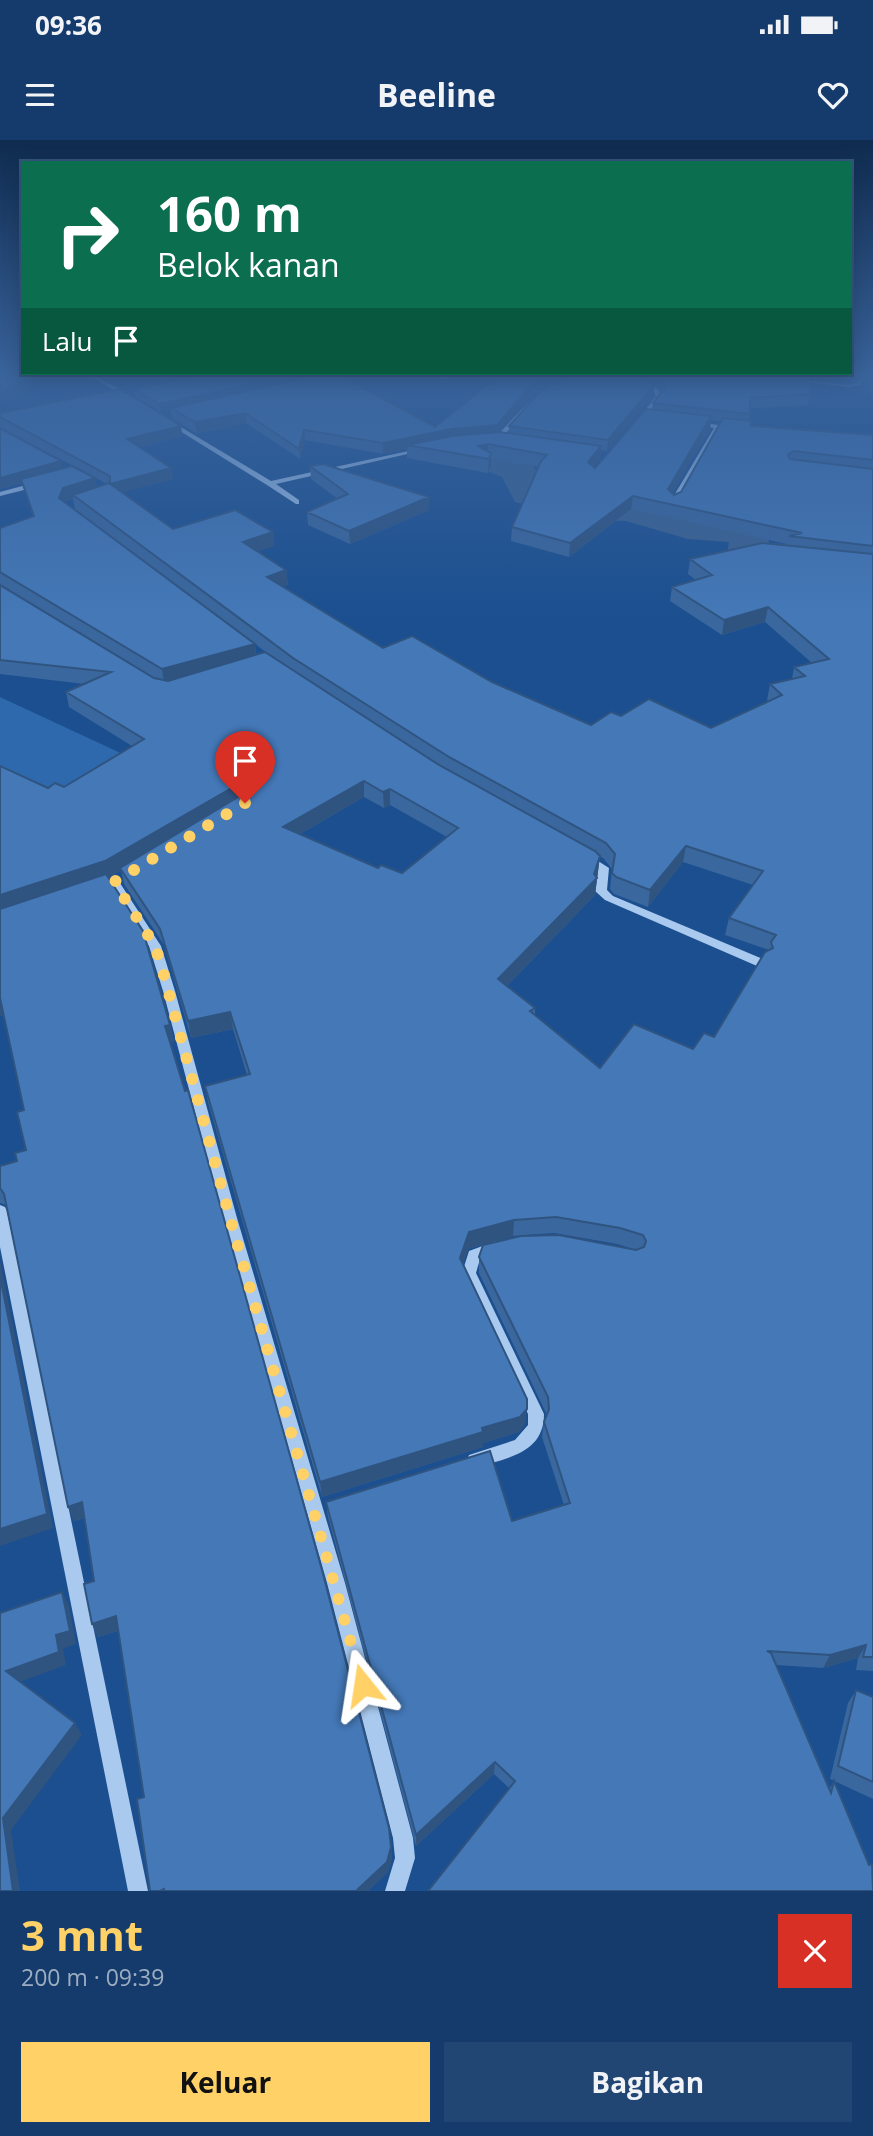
<!DOCTYPE html>
<html lang="id">
<head>
<meta charset="utf-8">
<style>
  :root { --surface:#143b6b; --page:#214673; --text:#f1f3f6; --muted:#9dadc1; --line:#33557e; --accent:#ffd166 }
  body { margin:0; font-family:"Open Sans",sans-serif; background:var(--page); color:var(--text); height:100vh; display:flex; flex-direction:column; font-size:26px; white-space:nowrap }
  * { box-sizing:border-box; margin:0 }
  p { font-size:23px; color:var(--muted) }
  .icon { flex:none; width:38px; height:38px; fill:none; stroke:currentColor; stroke-width:2; stroke-linecap:round; stroke-linejoin:round }
  .map { position:relative; height:1751px; overflow:hidden }
  .sheet { display:flex; flex-direction:column; background:var(--surface); flex:1 }
  .sheet>* { flex:none }
  .hud { position:absolute; left:21px; top:21px; width:831px; height:214px; border-radius:0px; box-shadow:0 4px 18px #0003,0 0 0 2px var(--line); background:#0b6e4f; color:#fff; overflow:hidden }
  .pin { position:absolute; display:grid; place-items:center; width:60px; height:60px; color:#fff; margin:-72px -30px; border-radius:50% 50% 50% 0; rotate:-45deg; box-shadow:0 0 7px #0007 }
  .pin .icon { rotate:45deg }
  .me { position:absolute; width:77px; margin:-38px; rotate:345deg; stroke-linejoin:round; filter:drop-shadow(0 0 5px #0008) }
  .turn { display:flex; align-items:center; gap:24px; height:147px; padding:0 21px; font-size:32px }
  .turn .icon { width:91px; height:91px; stroke-width:2.5 }
  .turn b { display:block; font-size:49px; line-height:60px }
  .then { display:flex; align-items:center; height:66px; padding:0 21px; background:#0003; gap:14px; font-size:26px }
  .round { display:grid; place-items:center; flex:none; width:74px; height:74px; border-radius:0px; background:var(--page) }
  .overview { display:flex; align-items:center; justify-content:space-between; height:119px; padding:0 21px }
  h1 { font-size:42px; font-weight:700; line-height:52px; color:var(--accent) }
  .button { display:flex; gap:14px; margin-top:auto; padding:14px 21px }
  .button a { flex:1; height:80px; border-radius:0px; background:var(--accent); color:#111; font-size:28px; font-weight:700; line-height:80px; text-align:center }
  .button a+a { background:var(--page); color:var(--text) }
  .status { display:flex; justify-content:space-between; align-items:center; height:49px; padding:0 35px; background:var(--surface); direction:ltr }
  .status svg { height:19px; fill:currentColor }
  header { display:flex; justify-content:space-between; align-items:center; height:91px; padding:0 21px; background:var(--surface); font-size:32px; font-weight:700 }
  .map>svg:first-child { display:block }
  .green { fill:#2e69ad }
  .water { fill:#3c6290; stroke:#9cc4f0; stroke-width:2 }
  .lines { fill:none; stroke-linecap:round; stroke-linejoin:round }
  .river { fill:#3c6290; fill-rule:evenodd }
  .minor { fill:#a9c9ee; fill-rule:evenodd }
  .wall { fill:#3a679d; fill-rule:evenodd }
  .shaded-wall { fill:#305480 }
  .building { fill:#4478b7; stroke:#305480; stroke-width:2; fill-rule:evenodd }
  .route { stroke:#ffd166; stroke-width:12; stroke-dasharray:0 21.6 }
</style>
</head>
<body>
<div class="status"><b>09:36</b><svg viewBox="0 0 49 12"><path d="M0 12V9h3v3zM5 12V6h3v6zM10 12V3h3v9zM15 12V0h3v12zM26 1h20v11H26zM47 4h2v5h-2z"/></svg></div>
<header><svg class="icon" aria-label="menu" viewBox="0 0 24 24"><path d="M4 6h16M4 12h16M4 18h16"/></svg>Beeline<svg class="icon" aria-label="heart" viewBox="0 0 24 24"><path d="M12 20l-8-8c-3-5 5-10 8-4 3-6 11-1 8 4z"/></svg></header>
<div class="map">
<svg width="873" height="1751" viewBox="0 0 873 1751">
  <rect width="100%" height="100%" fill="#1b4f8f"/>
  <path class="green" d="M0,557L127,616L55,656L0,629Z"/>
  <path class="water" d="M739,233H862L864,237L859,244L847,246Z"/>
  <g class="lines">
    <path class="river" d="M465,279C481,283 496,294 501,310L531,322L545,346L586,356L629,357L691,375L756,382C773,392 769,402 767,418C767,426 769,435 770,443L820,445L873,459V492C855,487 841,475 823,472C764,461 714,494 729,402L688,399L626,381L586,380L515,362L502,337L470,324L464,309L447,290L452,282Z"/>
    <path class="minor" d="M84,233H91L133,257L128,258Z
      M452,233H461L443,240L440,238Z
      M575,233H583L563,241L541,257L497,302H493V300C518,274 540,245 575,233Z
      M638,242L657,248L662,256L639,284L636,282L656,256L653,250L636,245Z
      M169,280L271,341L422,308L425,310L276,344L299,360V364H296L267,345L167,283L166,282Z
      M693,281L737,288L734,290L720,288L677,364L670,366L669,364L714,288L691,284V282Z
      M37,342L41,344L40,346L0,356V352Z
      M584,712L609,728L607,750L613,756L765,820L767,823L761,827L757,826L605,760L595,751L598,729L580,717L579,715L580,713Z
      M114,739L118,740L161,806L175,851L237,1078L345,1443L413,1698L415,1718L405,1751H385L395,1718L393,1698L327,1443L223,1078L163,851L149,806L109,742Z
      M0,1065L5,1067L7,1071L148,1751H128L0,1107Z
      M496,1101L501,1103L503,1107L501,1111L480,1119L476,1133L544,1274C544,1314 506,1318 475,1328L469,1325L467,1320L469,1315L515,1300L528,1285V1274L462,1133L469,1111Z"/>
  </g>
  <path class="wall" d="M224,233H322V234L335,233L435,287L490,243L462,235V233H568L545,245L522,265L500,292L509,293V286L537,255L573,233H812L808,265L750,268L749,281H751V286L873,295V1531L856,1530L858,1518L823,1528L776,1525L830,1648L834,1641L869,1725L872,1724L873,1751H428L510,1649L494,1634L416,1706L328,1377L326,1362L490,1311L512,1381L564,1365L542,1297L544,1282L546,1273L479,1133V1117L483,1105L521,1096L559,1095L636,1110L617,1104L554,1093L513,1096L468,1109L463,1124L527,1259L525,1284L519,1292L483,1303V1307L322,1357L208,962L205,946L247,935L233,889L191,898L164,805L124,744L121,730L109,738L143,791L170,885L174,902H170L185,951L188,950L322,1430L389,1688L392,1718L388,1732L368,1751H150L137,1659L144,1657L118,1491L98,1497L92,1484L84,1444L94,1441L85,1378L74,1381L68,1367L6,1065L0,1063V1026L17,1021L15,1013L26,1010L17,972L24,970L4,875L0,876V626L48,648L55,643L64,647L132,606L69,567L66,552L84,544L0,534V388L33,376L22,343L0,349V288L61,321L62,328L72,326L95,338L97,347L107,344L0,287V273L120,249L181,286L182,296L139,307L171,328L173,339L122,352L173,389L235,370L273,392L274,406L257,411L286,430L288,445L283,446L383,508L412,496L492,542L591,585L611,572L621,576L649,559L711,588L768,561L767,560L770,544L792,539L794,527L812,523L765,482L722,495L670,461L672,447L696,440L688,434L690,419L762,403L787,404L631,369L569,417L511,401L512,387L538,327L491,318V326L488,333L407,318V309L383,314L305,300L300,319L246,283L196,293L172,278L171,269L160,271L135,256L134,249L178,240ZM654,245L659,247L662,251L653,263L652,270L646,269L595,328L593,327L600,319L601,310L607,311L653,256ZM711,280L721,281L681,352L674,355L672,353L710,289ZM73,359L75,369L275,519L265,512L256,515L255,504L65,363V361ZM3,447H4L151,537ZM364,657L384,668L390,665L447,697L402,733L381,725L378,728L300,694ZM600,716L604,719L612,729L610,749L614,754L648,767L683,722L753,745L729,778L725,795L769,810L765,812L714,897L704,893L693,909L634,884L600,928L535,875V868L507,846L595,755Z
    M868,233H873V261H872Z
    M310,326L429,357V370L350,404L308,385L307,372L338,359L311,339Z
    M856,1550L873,1557V1659L830,1639L848,1563Z"/>
  <path class="shaded-wall" d="M39,233H61L0,264V252Z
    M305,233H322V236L171,268V269L160,271L159,264Z
    M549,233H568L545,245L522,265L497,295L407,305V309L383,314V303L451,289L523,254L545,235Z
    M654,245L653,256L607,311L608,300Z
    M245,273L246,283L196,293L195,282Z
    M711,276L710,289L667,363L668,349Z
    M181,286L182,296L128,310L127,299Z
    M304,290L305,300L300,319L299,309Z
    M488,304L487,317L478,306Z
    M601,306L600,319L587,335L588,322Z
    M491,313V326L488,333L489,319Z
    M61,321L63,332L21,339L22,343L0,349V338Z
    M171,328L173,339L112,355L110,344Z
    M95,338L97,351L73,355V359L65,361L61,372L59,358L63,348Z
    M633,356L631,369L569,417L570,403Z
    M429,357V370L350,404L349,391Z
    M273,392L274,406L244,416L243,402Z
    M286,430L288,445L268,451L267,437Z
    M768,467L765,482L722,495L724,480Z
    M255,504L256,519L164,544L162,529Z
    M364,641V657L284,703L283,687Z
    M242,642L244,658L120,728L121,730L109,738L0,773V755Z
    M390,649V665L384,668L383,652Z
    M686,706L683,722L648,767L650,750Z
    M600,716L595,755L497,856L498,839L594,734Z
    M0,858L5,875L0,876Z
    M230,872L233,889L191,898L188,881Z
    M170,885L174,902L169,903L165,886Z
    M514,1080L513,1096L468,1109L460,1134V1118L469,1092Z
    M0,1120L53,1388L0,1406Z
    M527,1269L525,1284L519,1292L483,1303V1307L322,1357L320,1342L482,1288Z
    M82,1362L88,1377L74,1381L68,1367Z
    M62,1452L69,1466L76,1504L63,1509L66,1525L14,1544L6,1531L56,1495Z
    M116,1476L121,1490L98,1497L92,1484Z
    M866,1505L858,1518L823,1528L830,1515Z
    M75,1583L82,1595L11,1690L20,1751H13L3,1678Z
    M495,1622L494,1634L416,1706V1695Z
    M391,1707L392,1718L388,1732L368,1751H356Z"/>
  <path class="building" d="M0,233H39L0,252Z
    M224,233H305L159,264L134,249L178,240Z
    M327,233H335L435,287L500,235L491,233H549L545,235L523,254L497,285L451,289L383,303L304,290L299,309L245,273L195,282L171,268Z
    M573,233H624L652,242L654,245L608,300L509,286L537,255Z
    M649,233H812L810,254L750,258V274L653,263L666,246L660,237Z
    M120,249L181,286L127,299L171,328L110,344V336L0,277V273Z
    M646,269L711,276L668,349L674,355L681,352L723,278L751,281V286L873,295V320L793,311L788,315L790,319L873,329V406L789,396L802,393L633,356L570,403L512,387L541,321L547,315L488,304L478,306L491,313L489,319L407,305L452,296L500,292L601,306L588,322L595,328Z
    M0,288L61,321L0,338Z
    M323,324L429,357L349,391L307,372L348,354L310,326Z
    M72,326L95,338L63,348L59,358L255,504L162,529L0,432V388L34,376L21,339Z
    M109,343L173,389L235,370L273,392L243,402L286,430L267,437L383,508L412,496L492,542L591,585L611,572L621,576L649,559L711,588L782,555L770,544L805,536L794,527L829,519L768,467L724,480L672,447L712,435L690,419L762,403L873,414V1517H863L866,1505L830,1515L767,1511L771,1513L831,1653L834,1641L869,1725L872,1724L873,1751H428L515,1641L495,1622L416,1695L326,1362L490,1311L512,1381L570,1363L544,1282L549,1269L548,1257L479,1117L483,1105L521,1096L559,1095L636,1110L644,1107L646,1101L643,1095L620,1088L556,1077L514,1080L469,1092L460,1118L527,1259V1269L520,1277L482,1288L483,1292L320,1342L205,946L250,934L230,872L188,881L160,789L120,728L248,651L251,646L242,642L105,721L0,755V626L48,648L55,643L64,647L144,599L66,552L111,532L0,520V445L154,538L168,541L265,512L439,625L595,711L600,716L594,734L597,738L498,839L535,868L530,871L600,928L634,884L693,909L704,893L714,897L765,812L773,808L771,802L776,795L729,778L763,731L686,706L650,750L616,737L612,733L615,714L606,703L449,617L293,518L73,355ZM364,641L383,652L390,649L458,688L402,733L381,725L378,728L283,687Z
    M106,734L143,791L170,885L165,886L185,951L188,950L322,1430L389,1688L391,1707L387,1722L356,1751H164V1749L160,1751H150L137,1659L144,1657L116,1476L92,1484L84,1444L94,1441L82,1362L68,1367L4,1054L0,1048V1026L17,1021L15,1013L26,1010L17,972L24,970L0,858V769Z
    M0,1136L47,1374L0,1389Z
    M62,1452L70,1491L56,1495L59,1512L6,1531L75,1583L3,1678L13,1751H0V1473Z
    M856,1550L873,1557V1642L838,1626Z"/>
  <linearGradient id="sky" x2="0" y2="1"><stop stop-color="#0f2b4f"/><stop offset="0.49" stop-color="#39639b"/><stop offset="1" stop-color="#39639b" stop-opacity="0"/></linearGradient>
  <rect width="873" height="478" fill="url(#sky)"/>
  <g class="lines">
    <path class="route" d="M245,663L114,742L155,806L162,828L230,1078L363,1545"/>
  </g>
</svg>
<div class="pin" style="left:245px;top:663px;background:#d93025"><svg class="icon" aria-label="arrive" viewBox="0 0 24 24"><path d="M6 21V4h12l-3 4 3 4H6"/></svg></div>
<svg class="me" style="left:363px;top:1545px" viewBox="-20 -20 40 40"><path d="M0-17L14 15 0 8-14 15z" fill="#ffd166" stroke="#fff" stroke-width="4"/></svg>
<div class="hud">
<div class="turn"><svg class="icon" aria-label="right" viewBox="0 0 24 24"><path d="M7 20v-9h11M14 6l5 5-5 5"/></svg><div><b>160 m</b>Belok kanan</div></div>
<div class="then">Lalu<svg class="icon" aria-label="arrive" viewBox="0 0 24 24"><path d="M6 21V4h12l-3 4 3 4H6"/></svg></div>
</div>
</div>
<section class="sheet">
<div class="overview"><div><h1>3 mnt</h1><p>200 m · 09:39</p></div><a class="round" style="background:#d93025;color:#fff"><svg class="icon" aria-label="close" viewBox="0 0 24 24"><path d="M6 6l12 12M18 6L6 18"/></svg></a></div>
<div class="button"><a>Keluar</a><a>Bagikan</a></div>
</section>
</body>
</html>
